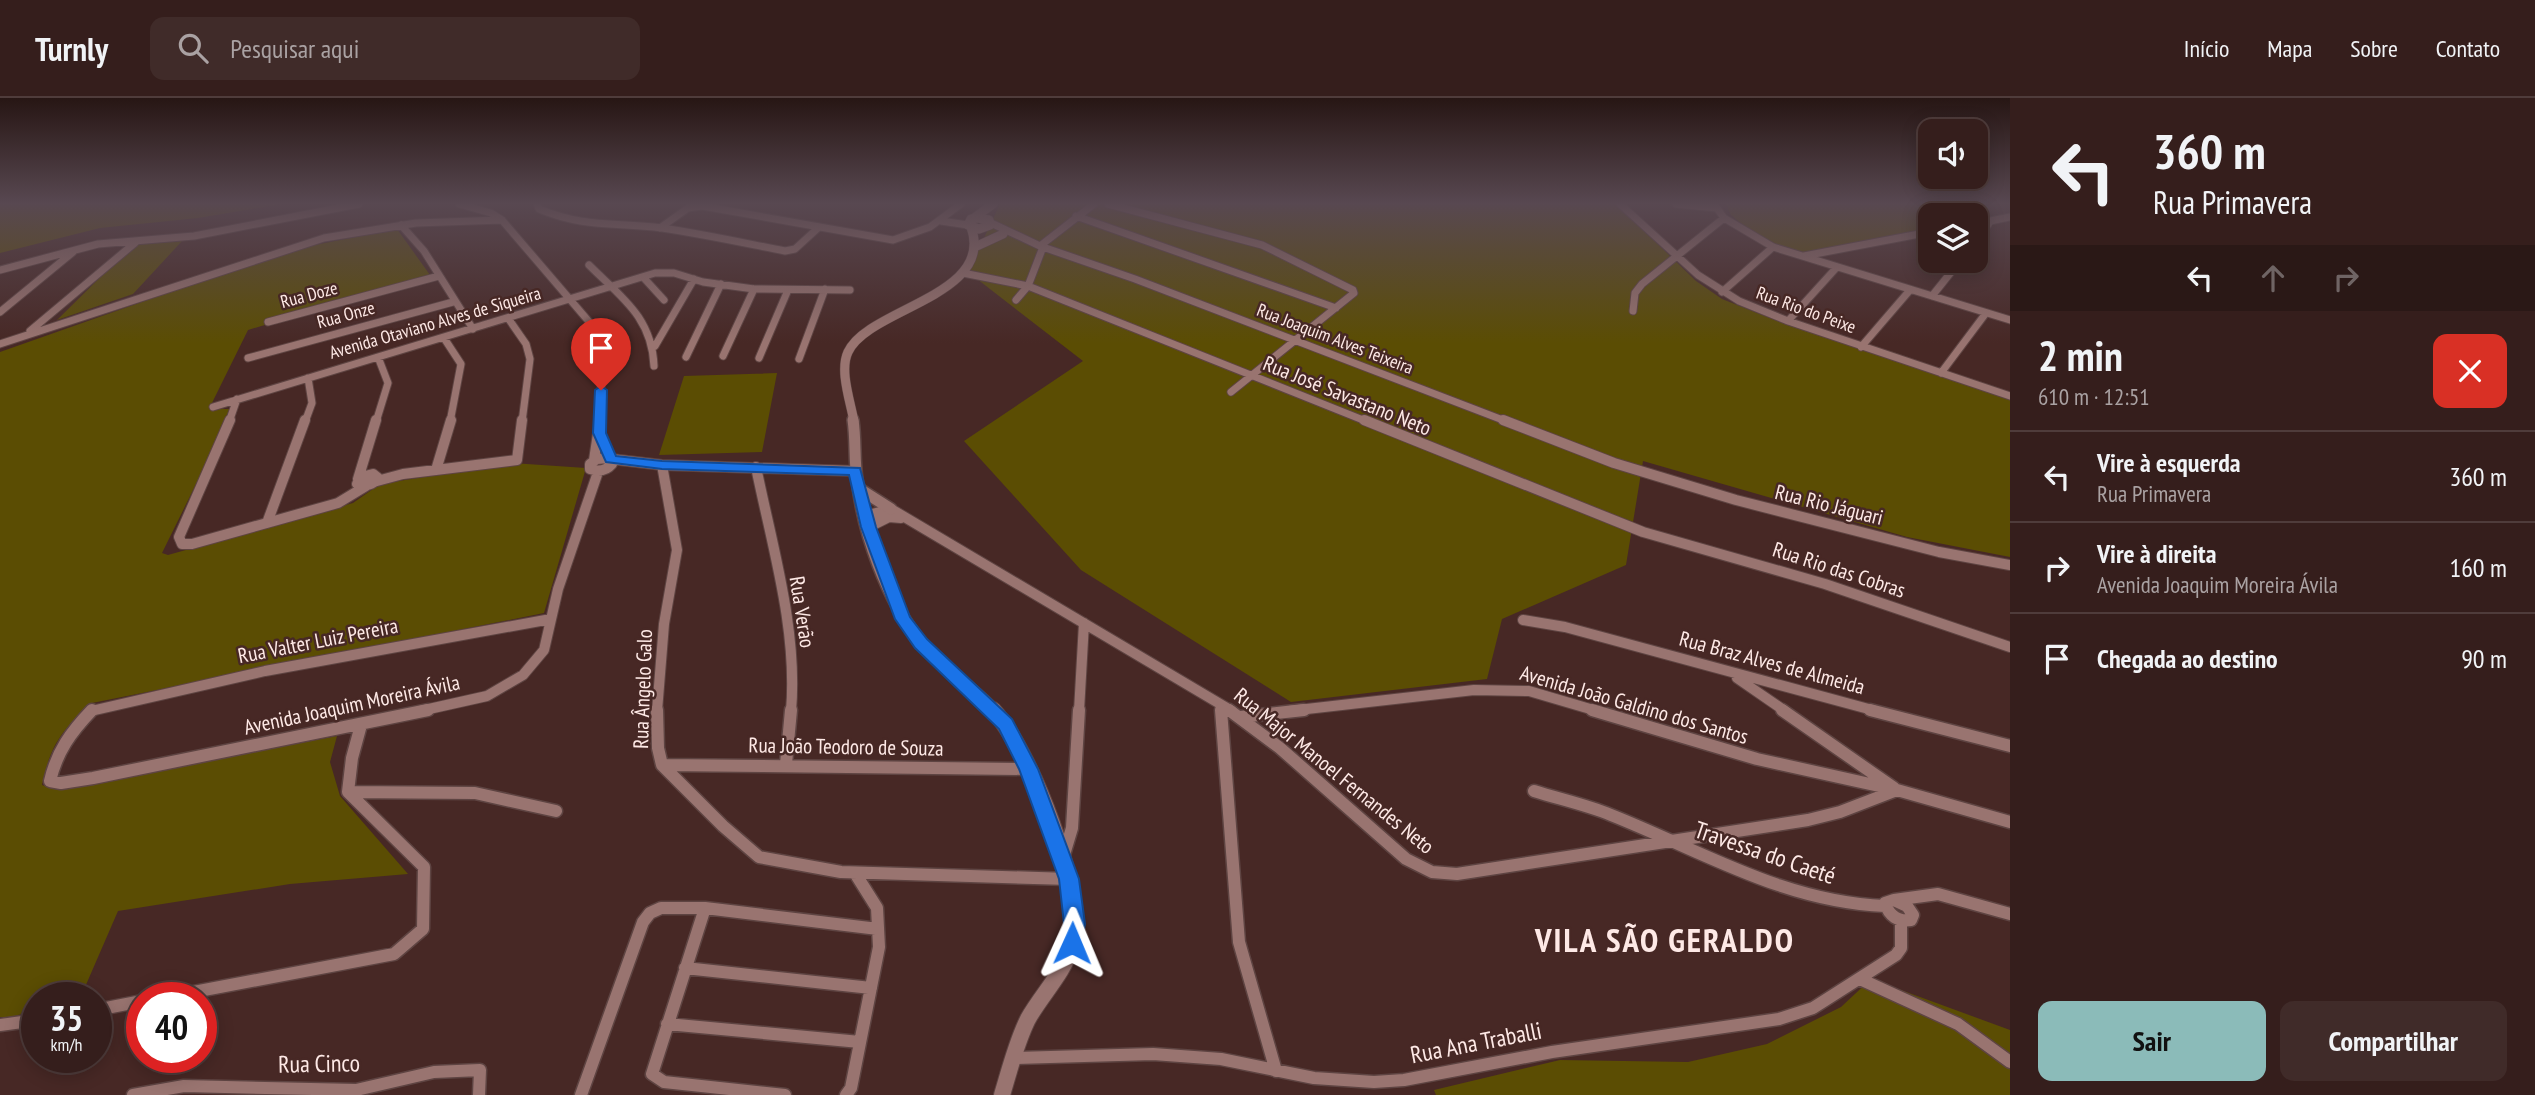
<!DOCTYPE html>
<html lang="pt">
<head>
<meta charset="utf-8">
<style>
  :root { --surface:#351e1c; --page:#402b29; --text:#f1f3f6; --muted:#aaa2a3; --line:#4f3c3b; --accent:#8bbbb9 }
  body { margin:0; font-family:"PT Sans Narrow",sans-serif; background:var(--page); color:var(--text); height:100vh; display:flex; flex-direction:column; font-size:26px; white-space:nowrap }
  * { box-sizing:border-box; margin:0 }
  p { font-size:23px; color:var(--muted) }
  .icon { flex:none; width:38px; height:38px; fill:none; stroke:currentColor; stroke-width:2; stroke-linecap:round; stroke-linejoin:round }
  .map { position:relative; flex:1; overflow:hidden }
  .sheet { display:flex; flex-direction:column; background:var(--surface); width:525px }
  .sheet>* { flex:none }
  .guide { background:#351e1c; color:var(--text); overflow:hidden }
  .fabs { position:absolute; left:1918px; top:21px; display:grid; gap:14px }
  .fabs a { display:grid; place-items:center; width:70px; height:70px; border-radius:14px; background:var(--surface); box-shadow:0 4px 18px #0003,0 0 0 2px var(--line); font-size:35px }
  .speed { position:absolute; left:21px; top:884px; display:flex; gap:14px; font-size:35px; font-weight:700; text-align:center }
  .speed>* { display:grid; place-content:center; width:91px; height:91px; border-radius:50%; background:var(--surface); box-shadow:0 4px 18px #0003,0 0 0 2px var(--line); line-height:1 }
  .speed small { font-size:18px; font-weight:400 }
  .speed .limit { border:10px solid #d22; background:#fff; color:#111 }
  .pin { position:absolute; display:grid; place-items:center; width:60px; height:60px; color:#fff; margin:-72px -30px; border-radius:50% 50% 50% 0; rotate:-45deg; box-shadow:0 0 7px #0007 }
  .pin .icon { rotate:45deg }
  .me { position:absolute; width:77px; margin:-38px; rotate:1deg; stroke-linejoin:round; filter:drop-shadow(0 0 5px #0008) }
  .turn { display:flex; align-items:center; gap:24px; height:147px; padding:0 28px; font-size:32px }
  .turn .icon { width:91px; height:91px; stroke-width:2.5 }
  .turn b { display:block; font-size:49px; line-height:60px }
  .lanes { display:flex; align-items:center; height:66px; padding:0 28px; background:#0003; justify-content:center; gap:35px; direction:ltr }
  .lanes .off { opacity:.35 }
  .round { display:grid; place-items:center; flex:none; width:74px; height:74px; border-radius:14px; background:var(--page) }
  .summary { display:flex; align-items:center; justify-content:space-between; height:119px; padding:0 28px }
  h1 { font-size:42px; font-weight:700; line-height:52px }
  .button { display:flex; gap:14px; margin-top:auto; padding:14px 28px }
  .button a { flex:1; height:80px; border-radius:14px; background:var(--accent); color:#111; font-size:28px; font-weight:700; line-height:80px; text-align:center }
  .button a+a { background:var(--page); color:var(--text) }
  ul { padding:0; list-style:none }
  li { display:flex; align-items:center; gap:21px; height:91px; padding:0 28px; border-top:2px solid var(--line) }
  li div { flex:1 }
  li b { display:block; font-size:26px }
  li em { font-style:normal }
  header { display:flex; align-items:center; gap:42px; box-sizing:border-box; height:98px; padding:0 35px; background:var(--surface); border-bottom:2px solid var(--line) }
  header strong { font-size:33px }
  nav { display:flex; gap:38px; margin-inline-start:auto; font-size:24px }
  .search { width:490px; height:63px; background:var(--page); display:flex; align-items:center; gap:18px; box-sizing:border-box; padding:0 24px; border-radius:14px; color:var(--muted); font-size:26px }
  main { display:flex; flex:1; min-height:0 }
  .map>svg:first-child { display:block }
  .green { fill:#5b4d03 }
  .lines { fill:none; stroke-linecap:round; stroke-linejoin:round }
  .minor-far2-casing { stroke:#5e4442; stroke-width:9 }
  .minor-far1-casing { stroke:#5e4442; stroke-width:12 }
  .minor-casing { stroke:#5e4442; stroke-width:15 }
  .tertiary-far2-casing { stroke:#5e4442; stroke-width:10 }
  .tertiary-far1-casing { stroke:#5e4442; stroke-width:14 }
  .tertiary-casing { stroke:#5e4442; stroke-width:18 }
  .minor-far2 { stroke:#997470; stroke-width:7 }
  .minor-far1 { stroke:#997470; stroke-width:10 }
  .minor { stroke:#997470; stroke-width:12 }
  .tertiary-far2 { stroke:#997470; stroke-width:9 }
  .tertiary-far1 { stroke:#997470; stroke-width:11 }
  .tertiary { stroke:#997470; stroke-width:16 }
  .route { fill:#1a73e8; stroke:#114b97; stroke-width:2 }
  .labels { text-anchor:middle; stroke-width:5; stroke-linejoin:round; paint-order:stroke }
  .far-street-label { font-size:18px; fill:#fee9e6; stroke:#472825 }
  .street-label { font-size:21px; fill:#fee9e6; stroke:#472825 }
  .near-street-label { font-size:24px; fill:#fee9e6; stroke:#472825 }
  .near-district-label { font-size:33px; font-weight:bold; letter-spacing:2px; fill:#fee9e6; stroke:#472825 }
</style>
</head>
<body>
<header>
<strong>Turnly</strong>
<div class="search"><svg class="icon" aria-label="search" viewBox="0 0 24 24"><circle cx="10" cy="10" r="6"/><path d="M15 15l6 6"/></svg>Pesquisar aqui</div>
<nav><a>Início</a><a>Mapa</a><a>Sobre</a><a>Contato</a></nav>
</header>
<main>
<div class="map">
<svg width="2010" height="997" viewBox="0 0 2010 997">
  <rect width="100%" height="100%" fill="#472825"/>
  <path class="green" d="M0,106H282L198,120L100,130L0,155Z
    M1000,106H1616L1696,183L1722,201L1780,224L2010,302V459L1907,439L1643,363L1626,467L1502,521L1487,581L1291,604L1081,472L964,343L1083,263L968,174Z
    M1726,106H1963L1986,115L1990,124L1976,126V117H1930V134L1802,159L1753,135L1731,117Z
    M397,131L430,177L248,232L209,311H233L162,455L168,457L353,405L380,386L512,365L586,370L544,515L92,605C61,633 51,646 42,687L58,692L337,638L330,664L340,698L408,776L290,786L118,813L82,896L71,899L37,900V911L12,919H0V254L289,152Z
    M183,142L133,196L57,222L133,147Z
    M777,275L762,354L659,357L684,278Z
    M1871,881L2010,932V997H1436L1434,992L1560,962L1688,964L1767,946L1841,909Z"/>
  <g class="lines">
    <g class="minor-far2-casing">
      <path id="minor-far2" d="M459,106L491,115L502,122L597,233L602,260L600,324
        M537,106L539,111C585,130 615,124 662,130C703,136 744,145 785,153L795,151L818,130
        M1108,106L1262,147L1353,192L1354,195L1231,294
        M1620,106L1698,177L1739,203L1788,223L2010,298
        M1676,106L1716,110
        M1714,106L1724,120L1773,149L2010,222
        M1076,118L1336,210
        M941,123L968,127
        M991,125L1040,148L1135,181L1508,324
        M1976,126L2010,119
        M401,127L424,153L473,231
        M660,130L688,110L702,108L893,142L930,129L961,106
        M1976,142L1990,124
        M1040,148L1094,106
        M1804,158L1930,134
        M589,167C621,199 652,219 654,268
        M0,172L98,146L194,138L359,106
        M963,175L1028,188L1368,324
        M643,179L664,202
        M1722,194L1773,149
        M1932,198L1960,163
        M1016,202L1028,188L1043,149
        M1633,213L1635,195L1642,186L1724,120
        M0,214L73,154
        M508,220L526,246L530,261L522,324
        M1788,223L1837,169
        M268,224L439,178
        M30,233L136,144
        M444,240L461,266L450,324
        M0,246L324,140L416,125L502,122
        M655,248L694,181
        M1861,249L1910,192
        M723,258L754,191
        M686,259L721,186
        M248,260L453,204
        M759,260L788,192
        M799,261L825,191
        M1941,275L1986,215
        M213,309L655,175H674L703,184L754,191L850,192
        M229,324L237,301
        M305,324L312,305L308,280
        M376,324L388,285L378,259"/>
    </g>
    <g class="minor-far1-casing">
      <path id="minor-far1" d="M230,322L179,439L182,446H192L338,405L366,388
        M1364,322L1643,434L1825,486L2010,549
        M1503,322L1614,365L1736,402L1939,454L2010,467
        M608,360L612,366C606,373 599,374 590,371V366L597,361Z
        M611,361L662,367L855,373
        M594,362L600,322
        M756,369C772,448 798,532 791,613
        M436,372L451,322
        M373,376L378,380C373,387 365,389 357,386L361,379Z
        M358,381L376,322
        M377,383L403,376L517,362L522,322
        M865,418L891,411L1232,613
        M267,425L305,322
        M869,429L889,419L901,420
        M1523,522L1565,529L1876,613
        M1737,580L1785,613
        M1221,607V613
        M91,613L265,573L551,521
        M420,613L487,598L523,577L544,552L558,491L598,374L596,373
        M657,613L664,526L677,452L662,367
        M1079,613L1084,525
        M1289,613L1474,592L1529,593L1597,613"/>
    </g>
    <g class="minor-casing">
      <path id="minor" d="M92,612C71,634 57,653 50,683L61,685L93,680L428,612
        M657,612L658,650L662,667L723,728L759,759L841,774L1069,781
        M1221,612L1239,844L1276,973
        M1229,612L1280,650L1406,761L1432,774L1457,776L1808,722L1840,714L1897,692
        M1592,612L1757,661L1897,692L2010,724
        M1782,612L1894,690
        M1870,612L2010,648
        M1241,619L1304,612
        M786,666L791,612
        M662,667L1028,671
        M1534,693C1559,701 1587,707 1611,717C1702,753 1784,804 1885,808
        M348,694L475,695L556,713
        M1063,760L1072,730L1079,612
        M1894,802L1938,796L2010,816
        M1894,802L1907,808L1913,817L1911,822C1898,824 1889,818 1885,805Z
        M705,810L652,976L664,984L785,997
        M685,870L871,890
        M1860,881L1958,926L2010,964
        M162,900L394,856L423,831L424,769L348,694L352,660L361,627
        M96,912L142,903
        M667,926L860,944
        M0,927L37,922
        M1013,960L1153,956L1221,961L1314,980L1374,984L1404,982L1552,954L1779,921L1813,910L1896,857L1901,850V823
        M133,997L184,988L356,992L434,974L480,972L479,997
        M581,997L643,824L650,815L661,810H705L878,831
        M846,997L851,990L879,849L877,810L855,775"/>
    </g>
    <g class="tertiary-far2-casing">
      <path id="tertiary-far2" d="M974,120L993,106
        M978,120L989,122L990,127L979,131L968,127L971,121Z
        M977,148L1003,136
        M854,324C851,305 839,273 848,254C868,210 996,198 971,129"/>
    </g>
    <g class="tertiary-far1-casing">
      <path id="tertiary-far1" d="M853,322C856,342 854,362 857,381C863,436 886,501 921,544C942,570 972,589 995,613
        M858,390L891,411"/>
    </g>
    <g class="tertiary-casing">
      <path id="tertiary" d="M993,612C1030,652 1086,794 1072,847C1064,875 1042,896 1028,921C1016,945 1010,971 1002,997"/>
    </g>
    <use href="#minor-far2" class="minor-far2"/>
    <use href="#minor-far1" class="minor-far1"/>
    <use href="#minor" class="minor"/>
    <use href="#tertiary-far2" class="tertiary-far2"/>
    <use href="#tertiary-far1" class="tertiary-far1"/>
    <use href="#tertiary" class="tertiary"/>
  </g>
  <linearGradient id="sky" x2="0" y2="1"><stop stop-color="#271614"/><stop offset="0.43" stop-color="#584851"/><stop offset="1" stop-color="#584851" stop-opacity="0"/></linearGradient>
  <rect width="2010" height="245" fill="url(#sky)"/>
  <path class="route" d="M601,288L607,292L606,335L616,358L662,363L860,370L876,429L910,519L927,541L1012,621L1038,671L1079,781L1085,826L1080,852L1072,855L1065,852L1062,845L1064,826L1059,781L1019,671L999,631L915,550L895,521L861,429L849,377L662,371L606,364L593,335L595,292Z"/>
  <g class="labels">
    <g class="far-street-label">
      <text transform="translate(309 197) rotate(-15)" y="6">Rua Doze</text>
      <text transform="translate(1806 212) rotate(20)" y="6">Rua Rio do Peixe</text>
      <text transform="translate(346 217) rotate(-15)" y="6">Rua Onze</text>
      <text transform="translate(435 225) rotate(-16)" y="6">Avenida Otaviano Alves de Siqueira</text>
      <text transform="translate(1335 241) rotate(21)" y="6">Rua Joaquim Alves Teixeira</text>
    </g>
    <g class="street-label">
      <text transform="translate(1347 298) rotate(22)" y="7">Rua José Savastano Neto</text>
      <text transform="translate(1829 407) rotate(14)" y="7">Rua Rio Jáguari</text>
      <text transform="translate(1839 472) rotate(18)" y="7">Rua Rio das Cobras</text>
      <text transform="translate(802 514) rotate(81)" y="7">Rua Verão</text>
      <text transform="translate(318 543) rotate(-11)" y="7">Rua Valter Luiz Pereira</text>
      <text transform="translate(1772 565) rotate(15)" y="7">Rua Braz Alves de Almeida</text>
      <text transform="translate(643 591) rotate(-88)" y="7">Rua Ângelo Galo</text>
      <text transform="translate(352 607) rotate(-12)" y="7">Avenida Joaquim Moreira Ávila</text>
      <text transform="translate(1634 607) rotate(16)" y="7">Avenida João Galdino dos Santos</text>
      <text transform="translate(846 649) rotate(1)" y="7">Rua João Teodoro de Souza</text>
      <text transform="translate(1334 673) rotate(39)" y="7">Rua Major Manoel Fernandes Neto</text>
    </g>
    <g class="near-street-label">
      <text transform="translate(1765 755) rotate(19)" y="8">Travessa do Caeté</text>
      <text transform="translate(1476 945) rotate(-11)" y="8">Rua Ana Traballi</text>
      <text transform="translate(319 966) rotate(-1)" y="8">Rua Cinco</text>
    </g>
    <g class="near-district-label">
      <text x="1665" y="854">VILA SÃO GERALDO</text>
    </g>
  </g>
</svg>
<div class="fabs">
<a><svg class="icon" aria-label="sound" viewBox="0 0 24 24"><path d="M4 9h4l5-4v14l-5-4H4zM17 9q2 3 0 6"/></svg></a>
<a><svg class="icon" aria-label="layers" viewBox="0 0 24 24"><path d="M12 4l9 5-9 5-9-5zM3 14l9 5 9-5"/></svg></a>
</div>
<div class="speed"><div>35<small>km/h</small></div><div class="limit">40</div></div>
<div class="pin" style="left:601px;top:292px;background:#d93025"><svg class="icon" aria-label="arrive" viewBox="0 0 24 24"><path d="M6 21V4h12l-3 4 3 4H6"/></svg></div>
<svg class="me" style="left:1072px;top:845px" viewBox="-20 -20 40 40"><path d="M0-17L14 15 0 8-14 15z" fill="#1a73e8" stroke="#fff" stroke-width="4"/></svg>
</div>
<section class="sheet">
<div class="guide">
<div class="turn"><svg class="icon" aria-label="left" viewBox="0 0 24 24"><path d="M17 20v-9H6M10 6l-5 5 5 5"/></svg><div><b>360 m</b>Rua Primavera</div></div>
<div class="lanes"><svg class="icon" aria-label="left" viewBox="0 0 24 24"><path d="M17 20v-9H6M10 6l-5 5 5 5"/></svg><svg class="icon off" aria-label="ahead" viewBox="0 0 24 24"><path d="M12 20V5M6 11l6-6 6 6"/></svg><svg class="icon off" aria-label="right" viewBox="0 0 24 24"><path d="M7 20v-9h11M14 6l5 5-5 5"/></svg></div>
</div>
<div class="summary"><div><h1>2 min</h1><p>610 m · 12:51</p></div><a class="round" style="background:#d93025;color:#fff"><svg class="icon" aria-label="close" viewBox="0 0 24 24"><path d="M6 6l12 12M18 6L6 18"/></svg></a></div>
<ul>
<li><svg class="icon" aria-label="left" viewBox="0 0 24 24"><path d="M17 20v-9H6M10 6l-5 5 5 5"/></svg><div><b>Vire à esquerda</b><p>Rua Primavera</p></div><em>360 m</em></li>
<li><svg class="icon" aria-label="right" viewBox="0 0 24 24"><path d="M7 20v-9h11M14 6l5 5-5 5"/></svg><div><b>Vire à direita</b><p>Avenida Joaquim Moreira Ávila</p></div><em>160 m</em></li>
<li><svg class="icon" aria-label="arrive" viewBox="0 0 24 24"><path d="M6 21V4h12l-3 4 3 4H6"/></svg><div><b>Chegada ao destino</b></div><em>90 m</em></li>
</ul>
<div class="button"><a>Sair</a><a>Compartilhar</a></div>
</section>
</main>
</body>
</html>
